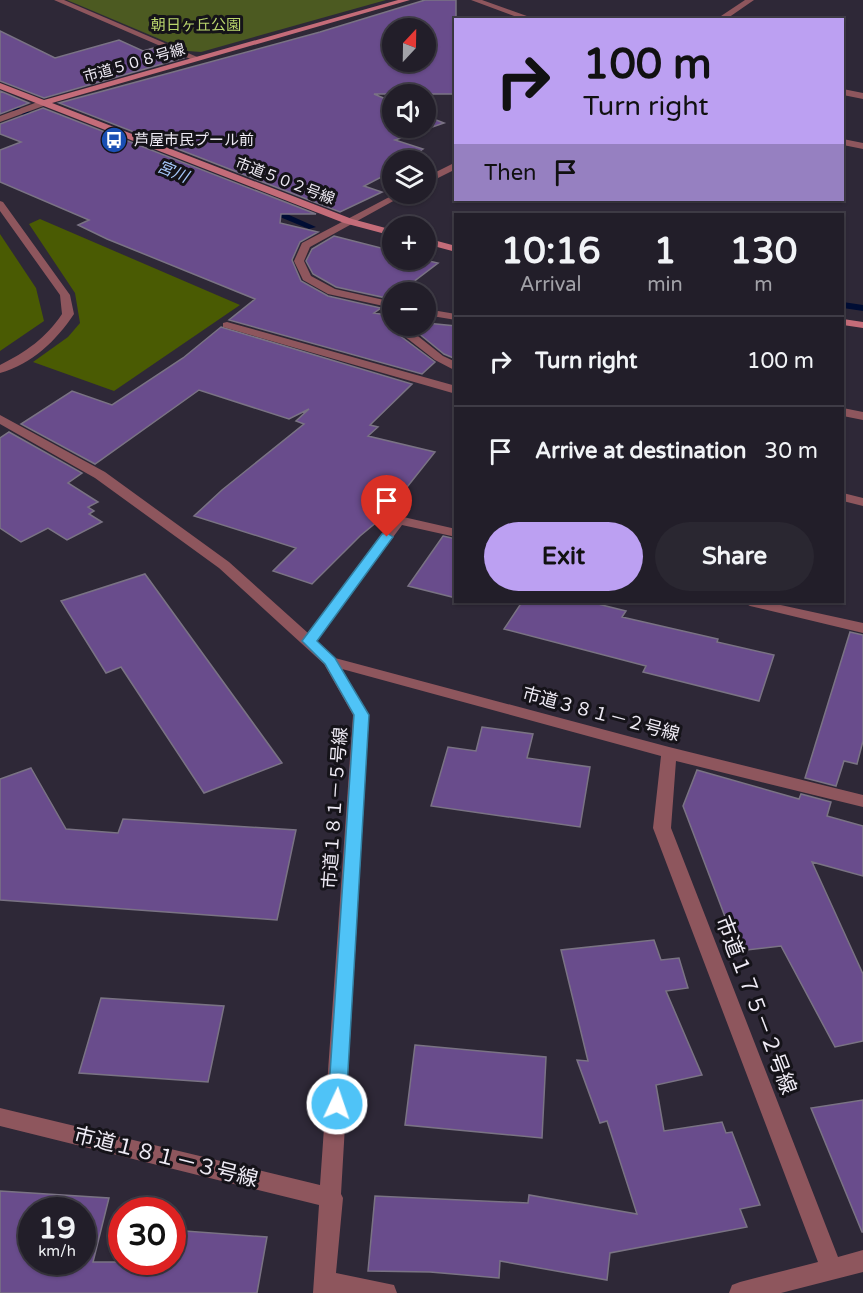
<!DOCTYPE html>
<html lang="en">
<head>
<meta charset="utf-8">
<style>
  :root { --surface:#221e29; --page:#2a2731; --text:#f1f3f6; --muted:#a2a2a8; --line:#3f3c46; --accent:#bca0f2 }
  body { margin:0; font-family:"Varela Round","Noto Sans JP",sans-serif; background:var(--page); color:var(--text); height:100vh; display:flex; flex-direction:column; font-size:22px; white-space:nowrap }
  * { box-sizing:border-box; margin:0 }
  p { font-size:20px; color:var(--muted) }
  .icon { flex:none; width:33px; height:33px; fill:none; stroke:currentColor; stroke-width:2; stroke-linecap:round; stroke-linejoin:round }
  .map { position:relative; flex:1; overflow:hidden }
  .details { position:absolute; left:454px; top:213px; width:390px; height:390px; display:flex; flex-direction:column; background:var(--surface); border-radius:0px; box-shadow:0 2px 4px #0004,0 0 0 2px var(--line) }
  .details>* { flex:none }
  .hud { position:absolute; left:454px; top:18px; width:390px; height:183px; border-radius:0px; box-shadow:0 2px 4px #0004,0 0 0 2px var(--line); background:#bca0f2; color:#111; overflow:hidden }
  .needle { width:39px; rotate:22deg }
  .controls { position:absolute; left:382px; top:18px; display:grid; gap:12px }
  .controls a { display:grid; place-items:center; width:54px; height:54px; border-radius:50%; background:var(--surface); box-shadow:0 2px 4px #0004,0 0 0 2px var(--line); font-size:30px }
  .speed { position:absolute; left:18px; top:1197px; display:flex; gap:12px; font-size:30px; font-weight:700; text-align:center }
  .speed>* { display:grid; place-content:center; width:78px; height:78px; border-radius:50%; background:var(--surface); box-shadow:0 2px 4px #0004,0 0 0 2px var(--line); line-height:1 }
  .speed small { font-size:15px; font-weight:400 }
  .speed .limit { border:9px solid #d22; background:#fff; color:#111 }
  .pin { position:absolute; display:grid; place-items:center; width:51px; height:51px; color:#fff; margin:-62px -26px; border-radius:50% 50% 50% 0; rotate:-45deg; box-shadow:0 0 6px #0007 }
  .pin .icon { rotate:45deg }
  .me { position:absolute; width:66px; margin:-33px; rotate:3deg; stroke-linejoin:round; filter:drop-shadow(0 0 4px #0008) }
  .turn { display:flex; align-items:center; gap:21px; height:126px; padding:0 30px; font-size:27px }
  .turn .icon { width:78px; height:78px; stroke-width:2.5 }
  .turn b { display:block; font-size:42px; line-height:51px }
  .then { display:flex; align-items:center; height:57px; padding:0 30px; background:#0003; gap:12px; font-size:22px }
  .eta { display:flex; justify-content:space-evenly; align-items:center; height:102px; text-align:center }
  .eta b { font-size:36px; font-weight:700; line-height:42px }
  .button { display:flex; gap:12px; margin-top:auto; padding:12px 30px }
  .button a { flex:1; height:69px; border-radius:36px; background:var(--accent); color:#111; font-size:24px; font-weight:700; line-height:69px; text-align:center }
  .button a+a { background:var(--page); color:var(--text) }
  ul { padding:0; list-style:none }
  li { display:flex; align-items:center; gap:18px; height:90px; padding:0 30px; border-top:2px solid var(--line) }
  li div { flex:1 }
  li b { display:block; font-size:22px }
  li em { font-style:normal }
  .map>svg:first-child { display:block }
  .green { fill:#4c5a21 }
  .forest { fill:#4a5b03 }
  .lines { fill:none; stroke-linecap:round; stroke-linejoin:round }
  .stream { fill:#000d34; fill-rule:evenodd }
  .building { fill:#694c8c; stroke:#7a7384; stroke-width:1.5; fill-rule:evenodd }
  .street { fill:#8e565d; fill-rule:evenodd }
  .secondary { fill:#c46c79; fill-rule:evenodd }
  .route { fill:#4fc3f7; stroke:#337fa1; stroke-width:1.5 }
  .labels { text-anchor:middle; stroke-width:6; stroke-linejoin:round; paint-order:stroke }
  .far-park-label { font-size:15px; fill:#bad66d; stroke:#151319 }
  .far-street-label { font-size:15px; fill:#efebf5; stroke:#151319 }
  .far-poi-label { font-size:15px; fill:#efebf5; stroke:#151319; text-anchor:start }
  .far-water-label { font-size:16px; font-style:italic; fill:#a6c8fb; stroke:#151319 }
  .street-label { font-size:18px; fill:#efebf5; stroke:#151319 }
  .near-street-label { font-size:21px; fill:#efebf5; stroke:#151319 }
</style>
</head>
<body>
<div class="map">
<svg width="863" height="1293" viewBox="0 0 863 1293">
  <rect width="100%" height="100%" fill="#2e2837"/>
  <path class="green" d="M67,0H386L201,52L188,51Z"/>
  <path class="forest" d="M40,219L240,305L114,391L33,362L68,337L80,323L75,293L29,224Z
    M0,234L36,288L44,321L0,351Z"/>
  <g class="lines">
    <path class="stream" d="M0,101L44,117L45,119L38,121L0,105Z
      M263,206H269L316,227L309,229L263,210Z
      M843,302L863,305V311L843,308Z"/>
  </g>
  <path class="building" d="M425,0H456V94H374L393,102V128H426V116L444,123L395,140L423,149L417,153L425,155L414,160H393V171L364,186L382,192L340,212L59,103L320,32ZM393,28H426V62H393Z
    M0,31L55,58L119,40L143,51L157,47L183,58L44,98L0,81Z
    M0,91L29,103L0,114Z
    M43,108L316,214H281L280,223L318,232L300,242L292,260L301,281L328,296L381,308L374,313L393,316V326H398L395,332L435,362L422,374L229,320L255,299L107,239L78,225L89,220L0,182V150L21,142L0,134V124Z
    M334,236L393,251V260H425L438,263L400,292H393L391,299L336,287L313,274L306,261L312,249Z
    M426,323L456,326V359L444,354L412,328V326H426Z
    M221,327L412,384L370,425L378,427L368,436L435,452L384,516L360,536L312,584L273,571L296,548L194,516L222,490L304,424L296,421L309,409L289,419L199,390L95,464L21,424L72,391L112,405L183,358Z
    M9,432L82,473L68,483L98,502L88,507L94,511L89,514L102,522L67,540L48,528L21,542L0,528V438Z
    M443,536L456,539V598L408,586Z
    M145,574L282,763L204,793L121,667L106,673L61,601Z
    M522,602H590L626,611L622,617L718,639L717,642L774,655L759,701L643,672L646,666L504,629Z
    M850,632L863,635V741L857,764L844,761L836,786L805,778Z
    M482,727L533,734L527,758L590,767L580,827L431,806L448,747L476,751Z
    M31,768L66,829L118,833L123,819L296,830L277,920L0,900V779Z
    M697,770L799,799L801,794L831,802L827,816L863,826V876L812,862L863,974V1041L835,1047L781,946L738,951L683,806Z
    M654,940L661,960L679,958L688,988L666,991L702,1075L656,1085L664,1131L722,1122L726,1133L732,1132L760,1205L740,1209L747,1227L610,1253L607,1280L500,1261L499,1278L430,1272L368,1271L375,1196L528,1203L529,1195L637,1214L607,1121L600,1123L577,1060L588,1061L561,950Z
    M101,998L224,1006L208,1082L79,1073Z
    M415,1045L546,1057L542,1138L405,1125Z
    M863,1100V1232H862L811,1108Z
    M0,1191L109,1198L93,1262H172V1230L267,1237L257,1293H0ZM32,1210H82V1262H32Z"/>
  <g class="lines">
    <path class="street" d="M54,0H64L202,59L195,61Z
      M471,0H482L538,20H525Z
      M745,0H754L725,20H715Z
      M843,89L863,93V99L843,95Z
      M43,100L47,103L46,105L0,122V116Z
      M843,139L863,143V149L843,145Z
      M456,162V169L426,184V177Z
      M395,194H406L310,247L304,261L311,276L335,289L393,302V308L328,294L303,280L294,261L302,243Z
      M0,201L3,202L70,295L74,314C56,341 32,364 0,373V365C26,352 46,338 62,314L60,295L0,211Z
      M426,309L456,314V320L426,315Z
      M227,322L456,386V394L223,327V323Z
      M400,326H410L409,329L443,356L456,362V371L435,360L399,332L397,330Z
      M843,408L863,412V420L843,416Z
      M0,415L105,472L229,562L308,633L394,517L399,516L456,529V537L402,525L317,641L335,658L669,747L863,795V807L676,761L671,828L838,1257L863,1250V1272L781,1293H729L732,1285L740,1282L818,1262L653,828L661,756L342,669L369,715L341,1194L343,1198L336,1273L394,1285L397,1293H313L319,1205L0,1126V1108L320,1185L353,715L324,664L219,568L95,478L0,424Z
      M843,493L863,498V506L843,501Z
      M743,602H767L863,623V633L750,606Z"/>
    <path class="secondary" d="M398,0H410L52,103L352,219L393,230V236L344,223L0,89V83L44,100Z
      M426,238L456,246V252L426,244Z
      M843,319L863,322V328L843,325Z"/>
  </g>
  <path class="route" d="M387,533L393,537L317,641L335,658L369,715L346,1104L344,1110L337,1112L331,1110L328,1104L354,715L325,664L302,641L382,534Z"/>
  <defs>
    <g id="bus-disc" transform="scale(1.35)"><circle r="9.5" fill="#1a4fb4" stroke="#151319"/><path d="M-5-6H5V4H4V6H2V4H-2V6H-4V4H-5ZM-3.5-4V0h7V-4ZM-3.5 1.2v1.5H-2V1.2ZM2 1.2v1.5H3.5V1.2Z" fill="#fff"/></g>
  </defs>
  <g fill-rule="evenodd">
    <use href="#bus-disc" x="114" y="140"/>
  </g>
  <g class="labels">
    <g class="far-park-label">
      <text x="196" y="30">朝日ヶ丘公園</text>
    </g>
    <g class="far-street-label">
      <text transform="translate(134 63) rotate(-16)" y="5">市道５０８号線</text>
      <text transform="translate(285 181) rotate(21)" y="5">市道５０２号線</text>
    </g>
    <g class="far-poi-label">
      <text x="134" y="145">芦屋市民プール前</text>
    </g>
    <g class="far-water-label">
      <text transform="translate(173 171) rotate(22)" y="6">宮川</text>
    </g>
    <g class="street-label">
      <text transform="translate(601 714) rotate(15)" y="6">市道３８１－２号線</text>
      <text transform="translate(335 808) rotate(-86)" y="6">市道１８１－５号線</text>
    </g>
    <g class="near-street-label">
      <text transform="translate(756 1005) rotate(69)" y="7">市道１７５－２号線</text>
      <text transform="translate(166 1157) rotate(14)" y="7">市道１８１－３号線</text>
    </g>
  </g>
</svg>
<div class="controls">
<a><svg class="needle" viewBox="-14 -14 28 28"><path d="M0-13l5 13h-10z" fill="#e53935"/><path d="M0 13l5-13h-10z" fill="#a2a2a8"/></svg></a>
<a><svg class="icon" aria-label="sound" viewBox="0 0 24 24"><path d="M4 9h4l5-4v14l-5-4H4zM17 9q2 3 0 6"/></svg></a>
<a><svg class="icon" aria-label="layers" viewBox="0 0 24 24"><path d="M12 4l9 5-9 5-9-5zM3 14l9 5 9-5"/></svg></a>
<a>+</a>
<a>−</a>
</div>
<div class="speed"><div>19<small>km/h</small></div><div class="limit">30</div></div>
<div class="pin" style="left:387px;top:537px;background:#d93025"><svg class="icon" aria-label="arrive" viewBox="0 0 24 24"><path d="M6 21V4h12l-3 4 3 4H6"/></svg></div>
<svg class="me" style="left:337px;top:1104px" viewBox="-20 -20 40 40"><circle r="17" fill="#4fc3f7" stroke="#fff" stroke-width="3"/><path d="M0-11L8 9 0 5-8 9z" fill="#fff"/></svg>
<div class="hud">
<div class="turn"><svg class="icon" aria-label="right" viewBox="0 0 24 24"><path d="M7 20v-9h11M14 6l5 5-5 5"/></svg><div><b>100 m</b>Turn right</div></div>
<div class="then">Then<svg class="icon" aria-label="arrive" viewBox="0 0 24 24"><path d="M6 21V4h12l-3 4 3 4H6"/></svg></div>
</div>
<section class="details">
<div class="eta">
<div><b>10:16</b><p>Arrival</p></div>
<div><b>1</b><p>min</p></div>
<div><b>130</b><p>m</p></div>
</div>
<ul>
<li><svg class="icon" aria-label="right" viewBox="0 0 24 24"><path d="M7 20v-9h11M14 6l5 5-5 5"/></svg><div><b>Turn right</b></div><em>100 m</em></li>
<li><svg class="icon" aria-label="arrive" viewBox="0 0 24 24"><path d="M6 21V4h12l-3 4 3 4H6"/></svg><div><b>Arrive at destination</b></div><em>30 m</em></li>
</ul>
<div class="button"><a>Exit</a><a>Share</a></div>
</section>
</div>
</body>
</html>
